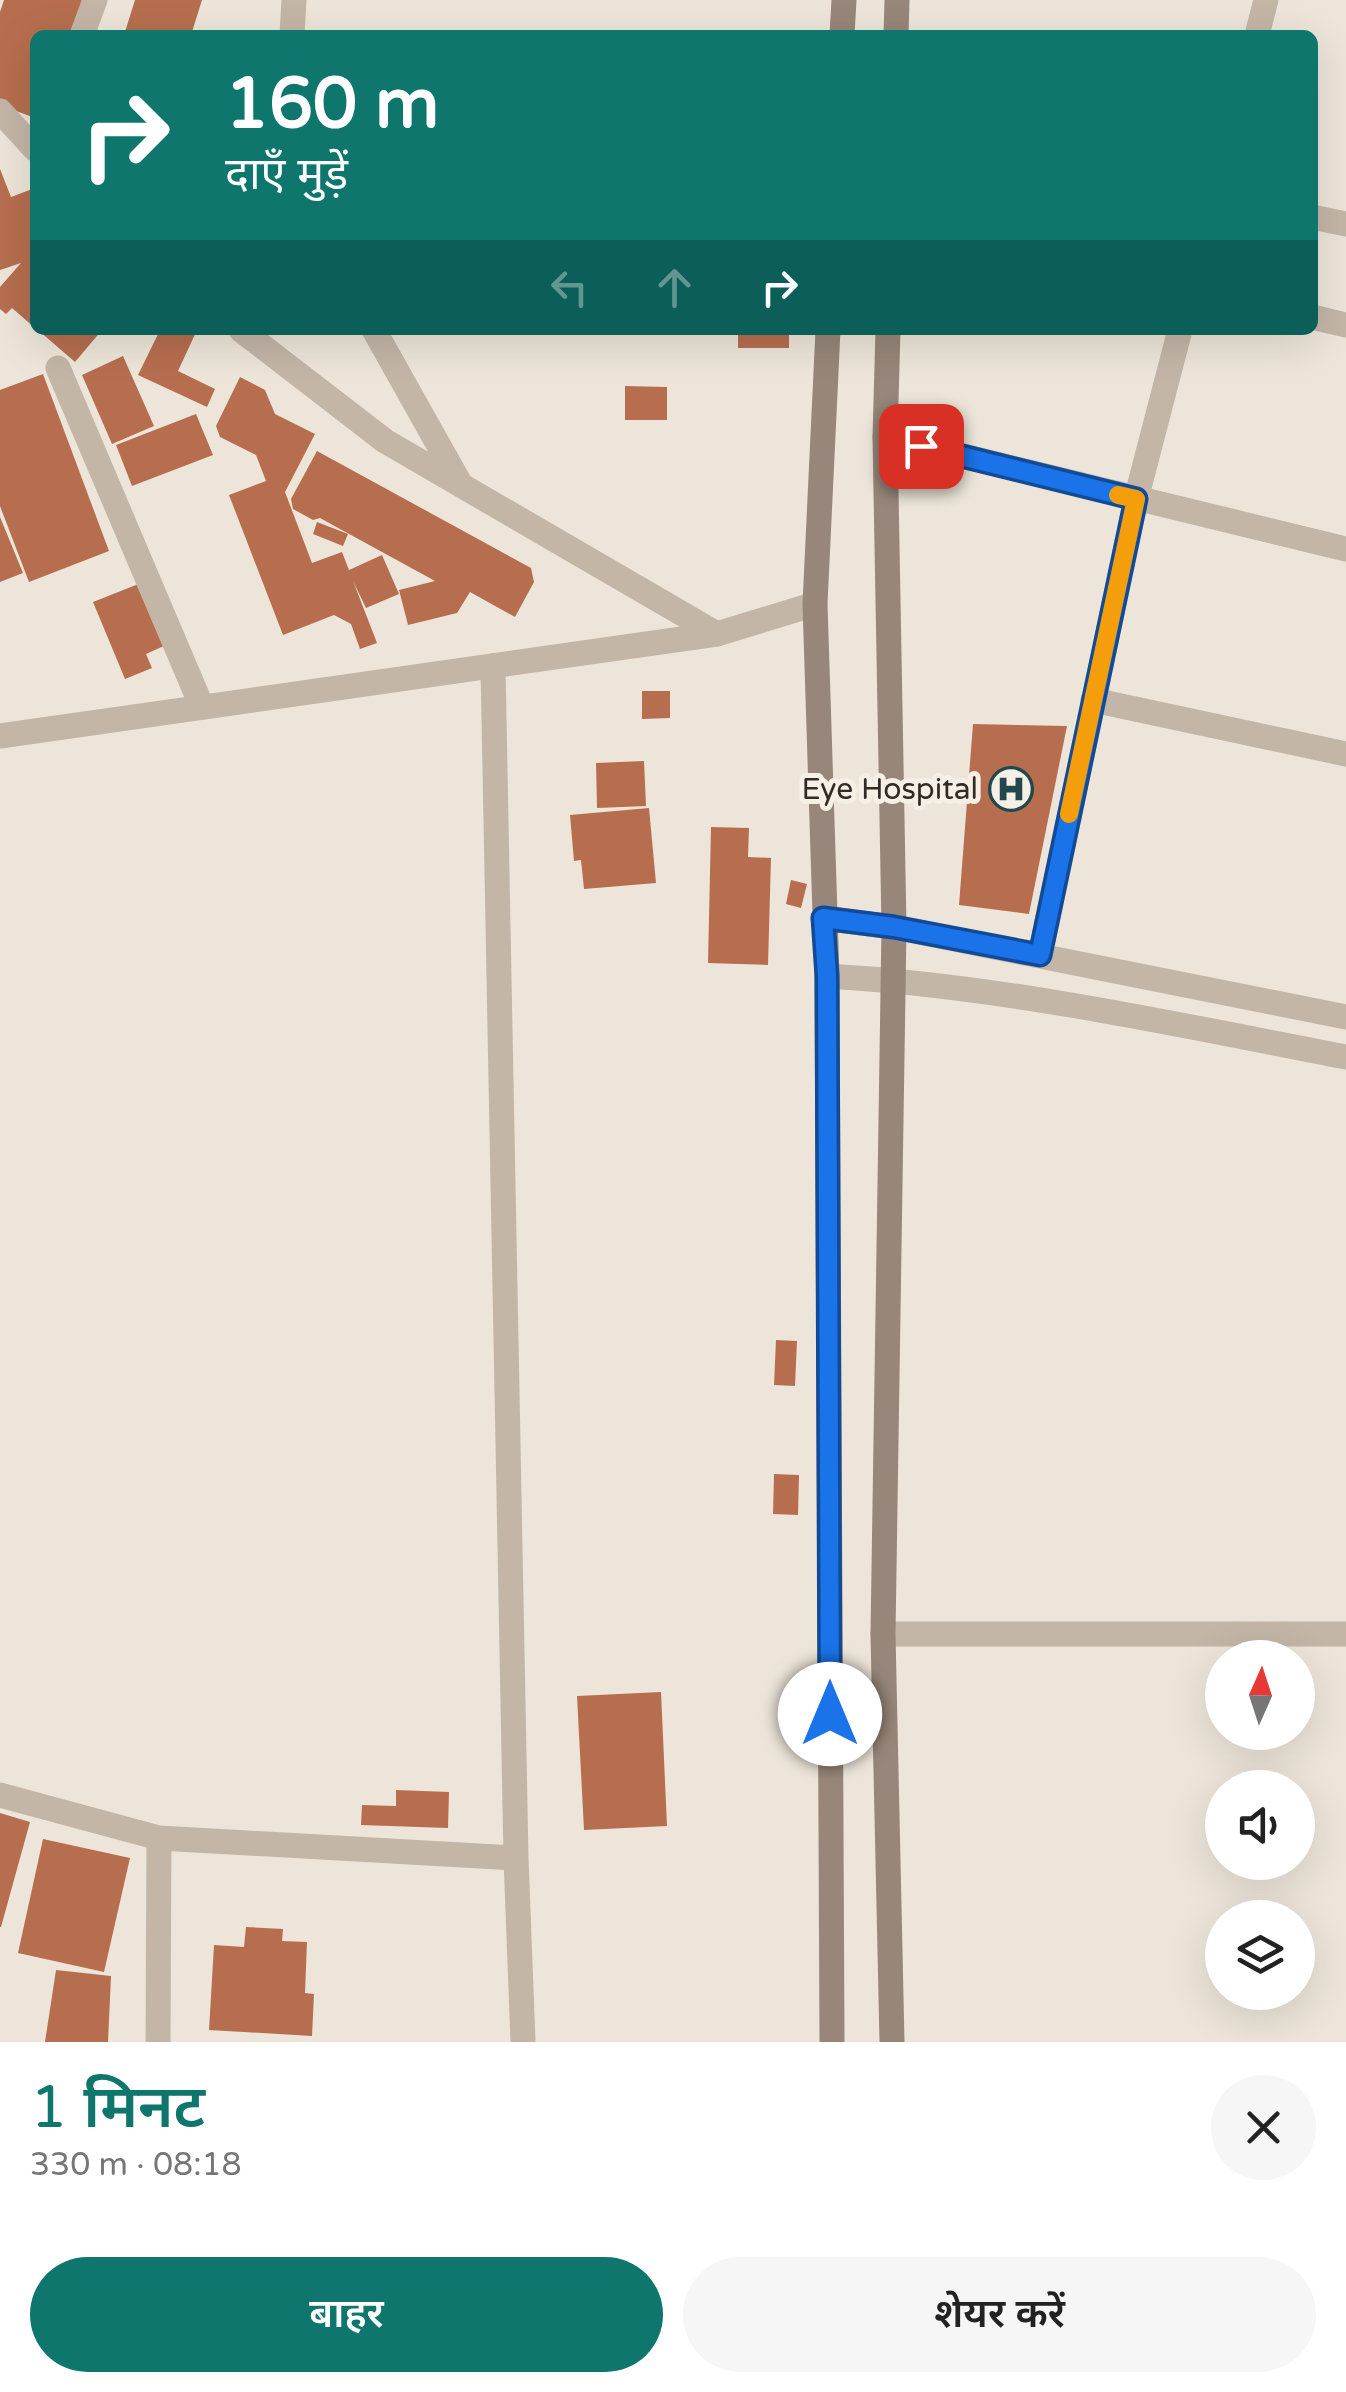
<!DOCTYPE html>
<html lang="hi">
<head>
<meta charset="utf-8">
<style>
  :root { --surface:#fff; --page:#f6f6f6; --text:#222; --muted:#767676; --accent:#0f766e }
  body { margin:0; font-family:"Varela Round","Noto Sans Devanagari",sans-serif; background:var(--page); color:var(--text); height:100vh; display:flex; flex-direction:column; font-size:38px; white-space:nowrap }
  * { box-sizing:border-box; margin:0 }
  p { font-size:32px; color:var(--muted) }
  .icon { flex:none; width:55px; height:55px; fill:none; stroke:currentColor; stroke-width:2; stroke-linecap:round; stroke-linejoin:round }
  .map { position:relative; height:2042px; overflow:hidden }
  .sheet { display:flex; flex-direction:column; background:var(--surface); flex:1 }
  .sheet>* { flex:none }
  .hud { position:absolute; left:30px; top:30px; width:1288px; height:305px; border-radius:15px; box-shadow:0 10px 40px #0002; background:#0f766e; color:#fff; overflow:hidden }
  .needle { width:65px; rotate:3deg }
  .tools { position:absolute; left:1205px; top:1640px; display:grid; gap:20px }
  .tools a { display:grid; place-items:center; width:110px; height:110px; border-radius:50%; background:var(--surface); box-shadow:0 10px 40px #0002; font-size:50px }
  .pin { position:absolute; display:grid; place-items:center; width:85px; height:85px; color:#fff; margin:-42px; border-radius:20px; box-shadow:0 5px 15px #0006 }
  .me { position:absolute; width:110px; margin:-55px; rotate:0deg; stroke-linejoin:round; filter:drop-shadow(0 0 8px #0008) }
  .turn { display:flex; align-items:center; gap:35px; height:210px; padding:0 30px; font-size:45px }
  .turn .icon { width:130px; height:130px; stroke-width:2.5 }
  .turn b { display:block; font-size:70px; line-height:85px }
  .lanes { display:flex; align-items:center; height:95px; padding:0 30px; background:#0003; justify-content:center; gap:50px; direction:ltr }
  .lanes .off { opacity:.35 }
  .round { display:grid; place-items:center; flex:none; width:105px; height:105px; border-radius:52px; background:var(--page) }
  .overview { display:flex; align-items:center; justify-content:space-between; height:170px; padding:0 30px }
  h1 { font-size:60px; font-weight:600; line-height:75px; color:var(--accent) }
  .cta { display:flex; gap:20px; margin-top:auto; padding:20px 30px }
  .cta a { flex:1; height:115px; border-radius:60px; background:var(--accent); color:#fff; font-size:40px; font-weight:600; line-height:115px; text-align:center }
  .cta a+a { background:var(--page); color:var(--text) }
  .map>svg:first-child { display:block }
  .building { fill:#b66e4f }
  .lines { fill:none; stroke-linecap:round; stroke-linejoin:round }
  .minor { stroke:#c3b6a7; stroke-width:25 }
  .tertiary { stroke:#c3b6a7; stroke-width:25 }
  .secondary { stroke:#978679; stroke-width:25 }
  .route-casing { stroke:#114b97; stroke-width:25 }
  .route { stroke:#1a73e8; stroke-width:18 }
  .slow { stroke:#f59e0b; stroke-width:18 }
  .labels { text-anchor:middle; stroke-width:10; stroke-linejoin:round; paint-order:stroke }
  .poi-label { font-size:30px; fill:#312b27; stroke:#f6efe5; text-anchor:end }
</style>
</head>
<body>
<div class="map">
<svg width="1346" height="2042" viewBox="0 0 1346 2042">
  <rect width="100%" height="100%" fill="#ede5d9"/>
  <path class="building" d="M4,0H86L73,35H35V118L0,105V12Z
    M135,0H202L191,35H124Z
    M0,169L11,197L35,188V328L12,308L6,314L0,309V287L21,263L0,270Z
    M38,330H102L75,362Z
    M160,330H197L178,371L215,389L207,407L138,375Z
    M738,330H789V348H738Z
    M123,356L154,426L112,444L82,375Z
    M43,374L109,551L29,582L0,506V390Z
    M240,377L265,390L275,414L315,434L285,492L312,563L342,552L349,570L382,555L399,594L366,608L353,581L377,643L360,649L351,624L334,615L283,635L229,495L266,481L256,455L220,437L216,426Z
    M625,386L667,387V420H625Z
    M196,414L213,455L132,486L116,445Z
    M317,451L531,568L534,582L515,617L470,592L457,613L408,625L399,590L435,581L320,518L313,520L293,509L291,499Z
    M0,517L23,573L0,582Z
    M317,522L348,534L343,546L313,534Z
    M141,583L166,645L146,654L152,668L125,679L93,602Z
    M642,691H670V718L642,719Z
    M973,724L1067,726L1029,914L959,905Z
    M644,761L646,806L597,808L596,763Z
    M649,808L656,883L584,889L581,860L574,861L570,815Z
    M711,827L749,828L748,857L771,858L768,965L708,963Z
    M791,880L807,884L801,908L786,904Z
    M776,1340L797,1341L795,1386L774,1385Z
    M774,1474L799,1475L798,1515L773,1514Z
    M661,1692L667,1826L584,1830L577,1696Z
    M396,1790L449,1792L448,1828L361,1825L362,1805L396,1806Z
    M0,1813L30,1822L1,1927H0Z
    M43,1839L130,1858L104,1972L18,1953Z
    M246,1927L283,1929L282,1941L307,1942L305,1993L314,1994L312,2036L209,2030L214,1945L244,1947Z
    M56,1970L111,1976L108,2042H45Z"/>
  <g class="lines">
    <path class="minor" d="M82,35L95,0
      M292,35L294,0
      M1257,35L1266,0
      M0,111L35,149
      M1312,217L1346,224
      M1312,317L1346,325
      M241,330L385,441L717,634
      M374,330L461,485
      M58,368L202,707
      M885,437L1346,549
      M493,666L516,1858L523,2042
      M1093,700L1346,754
      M1040,955L1136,499L1180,330
      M883,1634H1346
      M0,1795L159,1838
      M158,2042L159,1838L516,1858"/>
    <path class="tertiary" d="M0,736L717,634L815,604
      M823,918L894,927L1346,1017
      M827,976C1003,986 1174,1024 1346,1057"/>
    <path class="secondary" d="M842,35L844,0
      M896,35L897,0
      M828,330L815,604L827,976L832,2042
      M888,330L885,437L894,927L883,1634L892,2042"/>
  </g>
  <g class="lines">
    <g class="route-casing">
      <path id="route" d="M830,1714L827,976L823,918L894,927L1040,955L1136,499L921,446"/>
    </g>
    <use href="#route" class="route"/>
    <path class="slow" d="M1069,814L1136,499L1118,495"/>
  </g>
  <defs>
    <g id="hospital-ring" transform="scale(2.25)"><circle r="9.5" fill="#f6efe5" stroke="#22474d" stroke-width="1.5"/><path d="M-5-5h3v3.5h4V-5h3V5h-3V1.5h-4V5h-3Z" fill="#22474d"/></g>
  </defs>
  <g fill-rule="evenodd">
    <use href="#hospital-ring" x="1011" y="789"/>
  </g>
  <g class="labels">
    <g class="poi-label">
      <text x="978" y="799">Eye Hospital</text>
    </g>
  </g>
</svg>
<div class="tools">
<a><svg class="needle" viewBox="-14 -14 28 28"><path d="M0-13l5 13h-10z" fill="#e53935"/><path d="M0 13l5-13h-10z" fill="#767676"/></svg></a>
<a><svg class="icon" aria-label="sound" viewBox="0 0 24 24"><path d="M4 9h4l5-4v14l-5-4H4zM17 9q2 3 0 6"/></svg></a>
<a><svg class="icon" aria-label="layers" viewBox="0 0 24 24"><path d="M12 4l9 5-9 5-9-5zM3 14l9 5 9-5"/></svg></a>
</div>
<div class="pin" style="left:921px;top:446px;background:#d93025"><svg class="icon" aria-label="arrive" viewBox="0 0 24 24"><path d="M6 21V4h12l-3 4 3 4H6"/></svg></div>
<svg class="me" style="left:830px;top:1714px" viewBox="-20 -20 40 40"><circle r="19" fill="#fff"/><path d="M0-13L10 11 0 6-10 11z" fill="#1a73e8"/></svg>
<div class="hud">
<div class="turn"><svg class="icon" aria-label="right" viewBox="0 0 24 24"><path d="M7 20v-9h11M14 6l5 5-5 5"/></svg><div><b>160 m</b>दाएँ मुड़ें</div></div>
<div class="lanes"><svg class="icon off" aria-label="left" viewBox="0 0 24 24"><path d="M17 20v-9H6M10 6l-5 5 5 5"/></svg><svg class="icon off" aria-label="ahead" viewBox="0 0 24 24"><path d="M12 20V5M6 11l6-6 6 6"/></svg><svg class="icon" aria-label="right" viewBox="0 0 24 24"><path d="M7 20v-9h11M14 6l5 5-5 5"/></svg></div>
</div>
</div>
<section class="sheet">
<div class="overview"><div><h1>1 मिनट</h1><p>330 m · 08:18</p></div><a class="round"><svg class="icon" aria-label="close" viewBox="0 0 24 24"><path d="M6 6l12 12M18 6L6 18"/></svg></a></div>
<div class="cta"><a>बाहर</a><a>शेयर करें</a></div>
</section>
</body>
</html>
